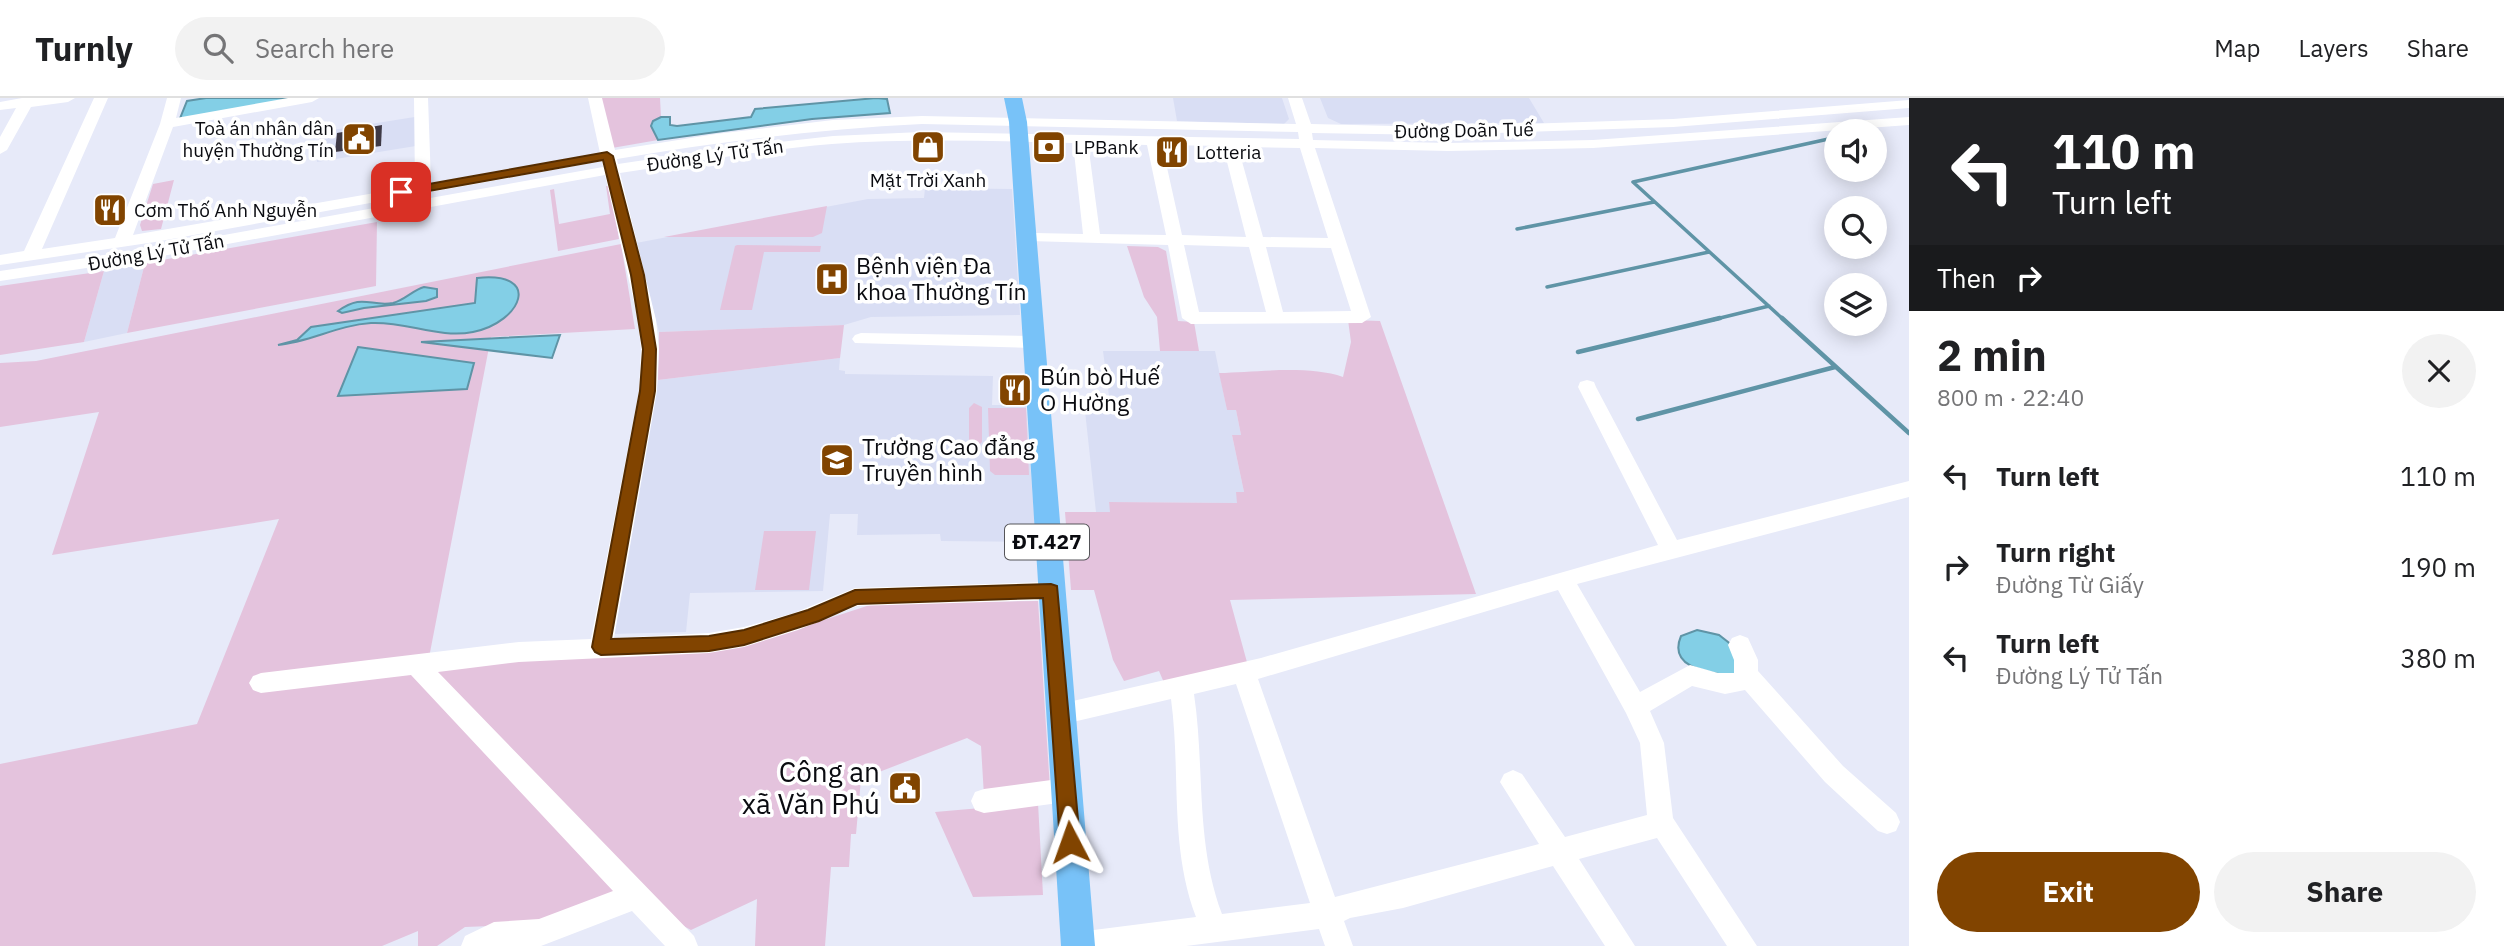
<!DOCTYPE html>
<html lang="en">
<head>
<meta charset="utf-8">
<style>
  :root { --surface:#fff; --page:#f2f2f2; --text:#202124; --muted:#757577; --line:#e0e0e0; --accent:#814400 }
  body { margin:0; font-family:"IBM Plex Sans",sans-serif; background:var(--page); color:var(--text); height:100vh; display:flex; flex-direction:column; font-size:26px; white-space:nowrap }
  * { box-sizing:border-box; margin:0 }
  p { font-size:23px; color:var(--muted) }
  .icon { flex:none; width:38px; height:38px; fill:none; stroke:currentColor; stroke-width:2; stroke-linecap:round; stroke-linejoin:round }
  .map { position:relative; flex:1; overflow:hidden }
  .side { display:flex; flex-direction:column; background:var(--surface); width:595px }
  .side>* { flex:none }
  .hud { background:#202124; color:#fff; overflow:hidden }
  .buttons { position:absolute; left:1824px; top:21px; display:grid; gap:14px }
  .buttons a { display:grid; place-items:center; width:63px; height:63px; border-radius:50%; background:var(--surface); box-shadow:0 4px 18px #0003; font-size:35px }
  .pin { position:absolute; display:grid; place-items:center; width:60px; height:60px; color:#fff; margin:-30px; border-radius:14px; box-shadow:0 4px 10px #0006 }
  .me { position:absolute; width:77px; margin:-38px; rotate:356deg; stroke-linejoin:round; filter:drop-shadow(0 0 5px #0008) }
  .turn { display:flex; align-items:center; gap:24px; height:147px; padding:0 28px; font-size:32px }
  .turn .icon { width:91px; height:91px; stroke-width:2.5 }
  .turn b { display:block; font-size:49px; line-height:60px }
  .then { display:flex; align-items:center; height:66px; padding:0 28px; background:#0003; gap:14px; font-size:26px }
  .round { display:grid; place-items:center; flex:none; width:74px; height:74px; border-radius:37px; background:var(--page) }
  .summary { display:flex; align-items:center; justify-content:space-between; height:119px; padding:0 28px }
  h1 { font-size:42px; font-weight:800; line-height:52px }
  .primary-button { display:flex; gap:14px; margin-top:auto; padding:14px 28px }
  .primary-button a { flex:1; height:80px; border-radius:42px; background:var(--accent); color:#fff; font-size:28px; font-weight:800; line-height:80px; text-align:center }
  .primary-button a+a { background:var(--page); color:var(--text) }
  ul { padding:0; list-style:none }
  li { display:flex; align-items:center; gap:21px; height:91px; padding:0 28px }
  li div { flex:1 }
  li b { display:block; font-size:26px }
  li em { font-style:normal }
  header { display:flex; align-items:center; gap:42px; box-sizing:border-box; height:98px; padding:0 35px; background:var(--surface); border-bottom:2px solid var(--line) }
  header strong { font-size:33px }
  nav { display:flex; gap:38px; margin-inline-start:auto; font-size:24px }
  .search { width:490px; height:63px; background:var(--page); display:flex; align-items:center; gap:18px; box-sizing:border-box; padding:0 24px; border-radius:38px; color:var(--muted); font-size:26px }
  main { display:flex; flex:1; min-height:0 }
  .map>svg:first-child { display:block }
  .built { fill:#d9def4 }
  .green { fill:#e4c3dd }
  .water { fill:#83cfe6; stroke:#5f94a6; stroke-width:2 }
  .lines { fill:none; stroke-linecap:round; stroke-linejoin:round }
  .stream-far1 { stroke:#5f94a6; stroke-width:3.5 }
  .stream { stroke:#5f94a6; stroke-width:4.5 }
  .building { fill:#3e3945 }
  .minor { fill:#fff; fill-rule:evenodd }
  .major { fill:#78c2f8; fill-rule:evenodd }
  .route { fill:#814400; stroke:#542c00; stroke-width:2 }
  .labels { text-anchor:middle; stroke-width:7; stroke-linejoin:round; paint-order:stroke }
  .far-poi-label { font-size:19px; fill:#0a0b10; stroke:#fff; text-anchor:start }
  .far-street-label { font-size:19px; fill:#0a0b10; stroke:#fff }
  .shield { fill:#fff; stroke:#545458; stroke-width:2 }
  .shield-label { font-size:21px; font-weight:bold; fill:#0a0b10 }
  .poi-label { font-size:23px; fill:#0a0b10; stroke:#fff; text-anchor:start }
  .near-poi-label { font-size:28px; fill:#0a0b10; stroke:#fff; text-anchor:end }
</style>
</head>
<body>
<header>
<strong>Turnly</strong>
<div class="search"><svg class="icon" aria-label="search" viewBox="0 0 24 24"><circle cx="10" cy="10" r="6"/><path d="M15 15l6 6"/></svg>Search here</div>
<nav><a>Map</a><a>Layers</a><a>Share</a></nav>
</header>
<main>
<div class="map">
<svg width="1909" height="848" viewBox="0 0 1909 848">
  <rect width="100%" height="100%" fill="#e7eaf9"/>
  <path class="built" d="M1173,0H1282L1289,21L1284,26L1177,23Z
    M1320,0H1529L1544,25L1341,26L1328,20Z
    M421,18L422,47L317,64L320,34Z
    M925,90L1012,91L1020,217L871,219L844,227L659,234L636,145L868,101L924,100Z
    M145,165L127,235L84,244L104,173Z
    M1103,253H1215L1227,312H1236L1241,337H1232L1244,394L1238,405L1109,404L1111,414H1096L1085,313H1111Z
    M840,260L839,272L845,273V276L993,278L992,307H1026L1036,444L941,443L940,436L857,437L858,416H830L823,493L690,495L686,534L612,536L658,282Z"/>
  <path class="green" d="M601,0H660L661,19L651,25L658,42L612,50Z
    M174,82L161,131L142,133L140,127L153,86Z
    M606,88H610L619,141L558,153L550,92L554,91L559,126L610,116Z
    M827,108L822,135L813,139H664Z
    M377,124L376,188L127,235L145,165Z
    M621,146L635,231L491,239L427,570L769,540L876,505L1038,503L1050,691L984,698L981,648L967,640L861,681L856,736H851L849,769H831L825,848H755L757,801L691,832L626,797L543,826L465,829L437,848H418V833L382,848H0V666L197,626L279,421L52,457L99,314L0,329V265L36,263Z
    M735,148L737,147L821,148L820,154H764L752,212H720Z
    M1127,148L1158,149L1166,153L1178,223L1194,224L1199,253H1160L1157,219L1144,199Z
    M104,173L84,244L0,257V188Z
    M1348,222L1380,223L1476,496L1230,502L1248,568L1165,587L1159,573L1124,583L1113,562L1094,492H1071L1065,414H1110L1109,404L1237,405L1236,394H1244L1232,337H1241L1236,312H1227L1219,275C1256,274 1309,267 1343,279L1351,244Z
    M844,227L840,260L658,282L659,234Z
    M974,305L982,309V344L976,350L970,346L969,341V310Z
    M988,310H1026L1029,377H995L990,373Z
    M764,433H816L809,492H755Z
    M1038,705L1043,797L973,799L935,714Z"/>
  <path class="water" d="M206,0H295L179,23L187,3Z
    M876,0L887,1L890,15L812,21L658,42L651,28L653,23L661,19H670V27L677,28L751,19L755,11Z
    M477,180C543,173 522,224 473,234C439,241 406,223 371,225C338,227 310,244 278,247L297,242L311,229L475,205Z
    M424,189L437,191V199L426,203L364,210L342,215L338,213C363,195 370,209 393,205C405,202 413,192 424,189Z
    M560,237L552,260L421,244Z
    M358,249L474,265L467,291L338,298Z
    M1697,532L1719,537L1737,551L1739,580C1717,575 1666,573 1681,538Z"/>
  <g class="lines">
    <path class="stream-far1" d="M1517,131L1654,104
      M1547,189L1709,154
      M1712,222L1769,208
      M1784,222L1633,84L1833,40"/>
    <path class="stream" d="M1782,220L1909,335
      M1578,254L1720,220
      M1638,321L1835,269"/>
  </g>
  <path class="building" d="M382,27L381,48L335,54L337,35Z"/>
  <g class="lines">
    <path class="minor" d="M22,0H75L68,4L31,9L7,52L0,56V39L16,10L0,12V4Z
      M94,0H108L42,151L115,140L160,26L167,0H181L176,20L288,0H319L312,4L173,29L133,137L415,88L414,0H428L431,85L600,55L588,0H602L615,52L716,36L833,22L922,18L1296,26L1288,0H1302L1311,26L1438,29L1673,21L1909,2V10L1673,29L1438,37L1312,35L1313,42L1448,45L1593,42L1909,19V27L1593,50L1448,53L1315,50L1371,219L1362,225L1191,226L1182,220L1168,147L1029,143L1027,140L1035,135L1083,136L1073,45C993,43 912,40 832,46C761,52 691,64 620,75L656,222L659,251L657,293L614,540L709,535L744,529L794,515L855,490L1051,484L1059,487L1062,493L1059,499L1051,502L857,508L798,532L744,549L709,555L519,564L438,574L694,838L698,848H665L632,813L541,848H461L465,838L494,824L539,821L613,793L411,577L261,595L253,592L249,585L253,578L261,575L519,544L591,541L639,293L641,251L638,222L605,77L146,161L0,183V173L146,151L603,69L602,63L155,144L0,167V157L24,153ZM922,26L1298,34L1299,41L921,34L833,38L719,51L618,66L617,61C718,44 819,31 922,26ZM1088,45L1147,47L1166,137L1100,136ZM1162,47L1223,48L1246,139L1182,137ZM1238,49L1300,50L1328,140L1263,139ZM1184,147L1249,149L1266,214H1199ZM1266,149L1331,150L1351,213L1283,214Z
      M861,235L1034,238L1043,244L1034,250L855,245L852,241L855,237Z
      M1587,282L1594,284L1596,289L1677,442L1909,383V399L1577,486L1640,594L1690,567L1718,575H1734V562L1728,547L1732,540L1740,537L1748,540L1758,562V573L1843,668L1896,715L1900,724L1896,733L1887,736L1878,733L1825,684L1745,592L1725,596L1692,588L1650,613L1664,645L1673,720L1757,848H1727L1657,740L1579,761L1635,848H1605L1553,768L1403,810L1350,820L1344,823L1353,848H1325L1319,831L1186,848H1064L1068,838L1078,834L1196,819C1169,748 1181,675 1171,601L1060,627L1051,624L1048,616L1051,608L1261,560L1658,447L1578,289L1580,284ZM1558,492L1626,615L1640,645L1647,717L1565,739L1522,676L1513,672L1504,676L1500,684L1539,746L1335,799L1258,581ZM1236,586L1310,805L1222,816C1195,744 1205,670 1194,596Z
      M1066,680L1075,684L1079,692L1075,700L1066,704L984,715L975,712L971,703L975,694L984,691Z"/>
    <path class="major" d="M1004,0H1022L1027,24L1095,848H1061L1009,24Z"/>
  </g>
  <path class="route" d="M607,54L613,58L644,177L656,251L655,293L611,541L709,538L744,532L808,512L855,492L1051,486L1057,488L1080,744L1077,751L1070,754L1063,751L1060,744L1043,500L857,506L819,523L744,547L709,553L601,557L595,554L592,549L640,293L643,251L631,177L603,62L401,98L395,94L401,91Z"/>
  <defs>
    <g id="civic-square" transform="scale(1.75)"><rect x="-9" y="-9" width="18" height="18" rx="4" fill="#814400" stroke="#fff"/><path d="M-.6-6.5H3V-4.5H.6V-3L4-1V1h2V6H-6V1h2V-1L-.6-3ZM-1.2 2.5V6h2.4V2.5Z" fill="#fff"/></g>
    <g id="shop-square" transform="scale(1.75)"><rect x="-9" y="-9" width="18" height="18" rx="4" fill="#814400" stroke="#fff"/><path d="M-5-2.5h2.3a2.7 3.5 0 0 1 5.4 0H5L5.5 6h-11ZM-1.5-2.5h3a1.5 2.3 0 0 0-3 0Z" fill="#fff"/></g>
    <g id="bank-square" transform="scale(1.75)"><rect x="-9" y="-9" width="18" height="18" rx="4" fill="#814400" stroke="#fff"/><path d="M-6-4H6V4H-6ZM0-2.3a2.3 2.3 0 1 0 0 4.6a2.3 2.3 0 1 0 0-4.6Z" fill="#fff"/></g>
    <g id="restaurant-square" transform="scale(1.75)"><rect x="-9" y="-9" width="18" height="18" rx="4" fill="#814400" stroke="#fff"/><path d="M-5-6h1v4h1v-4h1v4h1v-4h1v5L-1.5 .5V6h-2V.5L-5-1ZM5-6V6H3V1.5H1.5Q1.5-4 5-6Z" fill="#fff"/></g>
    <g id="hospital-square" transform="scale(1.75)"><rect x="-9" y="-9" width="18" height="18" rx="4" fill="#814400" stroke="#fff"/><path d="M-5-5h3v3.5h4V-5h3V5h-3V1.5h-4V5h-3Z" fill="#fff"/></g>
    <g id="university-square" transform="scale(1.75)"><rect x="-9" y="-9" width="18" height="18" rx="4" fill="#814400" stroke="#fff"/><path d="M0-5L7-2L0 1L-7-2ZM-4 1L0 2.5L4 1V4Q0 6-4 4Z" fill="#fff"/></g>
  </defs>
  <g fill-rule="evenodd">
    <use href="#civic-square" x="359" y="41"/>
    <use href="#shop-square" x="928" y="49"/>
    <use href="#bank-square" x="1049" y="49"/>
    <use href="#restaurant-square" x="1172" y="54"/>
    <use href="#restaurant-square" x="110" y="112"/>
    <use href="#hospital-square" x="832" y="181"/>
    <use href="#restaurant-square" x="1015" y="292"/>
    <use href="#university-square" x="837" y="362"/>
    <use href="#civic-square" x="905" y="690"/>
  </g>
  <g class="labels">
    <g class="far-poi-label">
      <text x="334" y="37" text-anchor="end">Toà án nhân dân<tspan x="334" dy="22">huyện Thường Tín</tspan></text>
      <text x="1074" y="56">LPBank</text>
      <text x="1196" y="61">Lotteria</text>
      <text x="928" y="89" text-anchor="middle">Mặt Trời Xanh</text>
      <text x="134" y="119">Cơm Thố Anh Nguyễn</text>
    </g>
    <g class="far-street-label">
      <text transform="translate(1464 32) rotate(-1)" y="7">Đường Doãn Tuế</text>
      <text transform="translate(715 57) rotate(-8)" y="7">Đường Lý Tử Tấn</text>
      <text transform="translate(156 154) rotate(-10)" y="7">Đường Lý Tử Tấn</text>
    </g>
    <rect class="shield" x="1005" y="426.5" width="84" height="35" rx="5"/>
    <g class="shield-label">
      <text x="1047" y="451">ĐT.427</text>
    </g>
    <g class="poi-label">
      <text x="856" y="176">Bệnh viện Đa<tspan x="856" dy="26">khoa Thường Tín</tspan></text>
      <text x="1040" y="287">Bún bò Huế<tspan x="1040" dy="26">O Hường</tspan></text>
      <text x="862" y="357">Trường Cao đẳng<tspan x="862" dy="26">Truyền hình</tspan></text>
    </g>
    <g class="near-poi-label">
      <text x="880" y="684">Công an<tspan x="880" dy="32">xã Văn Phú</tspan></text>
    </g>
  </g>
</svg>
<div class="buttons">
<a><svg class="icon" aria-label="sound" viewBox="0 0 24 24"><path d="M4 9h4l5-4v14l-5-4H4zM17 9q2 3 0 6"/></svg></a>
<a><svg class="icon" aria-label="search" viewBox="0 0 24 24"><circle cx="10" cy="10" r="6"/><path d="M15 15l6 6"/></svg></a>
<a><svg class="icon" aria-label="layers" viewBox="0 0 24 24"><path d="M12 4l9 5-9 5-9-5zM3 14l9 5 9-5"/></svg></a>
</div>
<div class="pin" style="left:401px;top:94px;background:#d93025"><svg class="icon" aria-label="arrive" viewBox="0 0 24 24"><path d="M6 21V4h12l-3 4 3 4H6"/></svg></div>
<svg class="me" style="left:1070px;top:744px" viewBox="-20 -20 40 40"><path d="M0-17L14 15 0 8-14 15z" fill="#814400" stroke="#fff" stroke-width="4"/></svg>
</div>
<section class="side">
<div class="hud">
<div class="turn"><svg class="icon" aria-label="left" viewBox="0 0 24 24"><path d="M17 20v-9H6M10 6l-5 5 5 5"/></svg><div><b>110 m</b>Turn left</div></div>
<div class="then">Then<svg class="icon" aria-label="right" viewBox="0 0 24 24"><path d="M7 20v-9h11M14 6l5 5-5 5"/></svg></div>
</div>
<div class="summary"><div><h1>2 min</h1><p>800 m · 22:40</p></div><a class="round"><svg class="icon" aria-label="close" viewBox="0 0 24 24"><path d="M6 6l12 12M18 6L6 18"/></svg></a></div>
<ul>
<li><svg class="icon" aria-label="left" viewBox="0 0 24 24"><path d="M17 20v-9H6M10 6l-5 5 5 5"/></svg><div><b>Turn left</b></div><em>110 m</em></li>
<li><svg class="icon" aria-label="right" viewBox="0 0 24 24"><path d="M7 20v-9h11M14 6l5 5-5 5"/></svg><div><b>Turn right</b><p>Đường Từ Giấy</p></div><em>190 m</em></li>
<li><svg class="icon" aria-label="left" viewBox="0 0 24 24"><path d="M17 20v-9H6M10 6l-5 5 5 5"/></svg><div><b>Turn left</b><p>Đường Lý Tử Tấn</p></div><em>380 m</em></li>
</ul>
<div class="primary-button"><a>Exit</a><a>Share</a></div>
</section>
</main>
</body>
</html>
